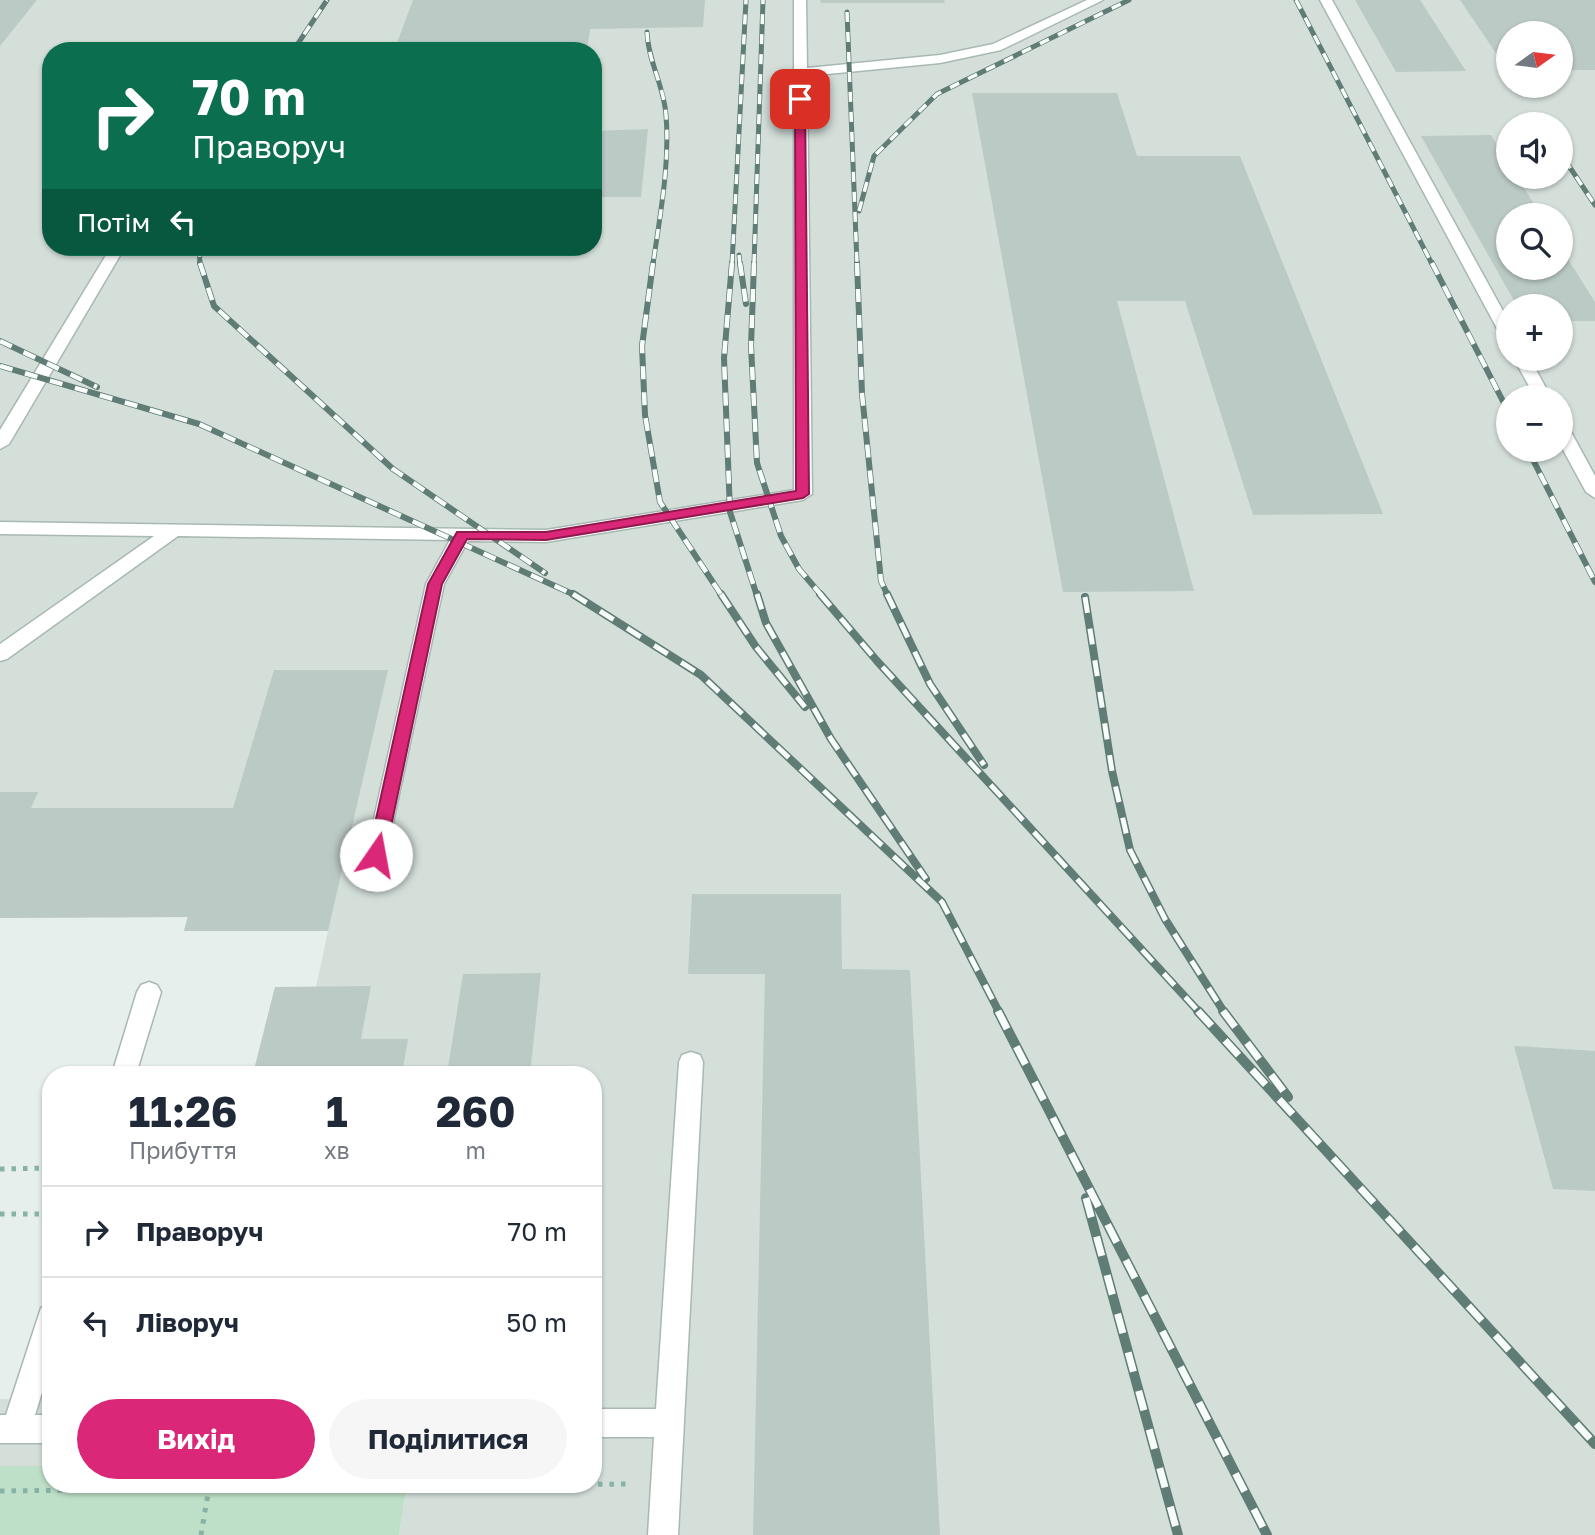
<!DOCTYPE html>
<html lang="uk">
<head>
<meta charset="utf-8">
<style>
  :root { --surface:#fff; --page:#f6f6f7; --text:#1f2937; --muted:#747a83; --line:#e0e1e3; --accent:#db2777 }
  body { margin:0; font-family:"Golos Text",sans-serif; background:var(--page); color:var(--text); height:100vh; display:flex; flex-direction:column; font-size:26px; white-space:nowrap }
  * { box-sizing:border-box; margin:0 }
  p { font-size:23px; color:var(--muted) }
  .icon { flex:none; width:38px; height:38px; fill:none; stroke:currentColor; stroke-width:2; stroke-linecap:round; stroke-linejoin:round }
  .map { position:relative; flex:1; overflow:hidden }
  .side { position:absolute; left:42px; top:1066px; width:560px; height:427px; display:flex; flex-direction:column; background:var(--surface); border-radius:28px; box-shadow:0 2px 5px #0004 }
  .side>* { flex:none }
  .top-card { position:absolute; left:42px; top:42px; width:560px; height:214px; border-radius:28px; box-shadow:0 2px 5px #0004; background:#0b6e4f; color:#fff; overflow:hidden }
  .needle { width:46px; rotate:76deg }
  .tools { position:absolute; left:1496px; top:21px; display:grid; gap:14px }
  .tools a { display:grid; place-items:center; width:77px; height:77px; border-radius:50%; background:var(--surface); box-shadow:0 2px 5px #0004; font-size:35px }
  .pin { position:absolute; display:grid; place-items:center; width:60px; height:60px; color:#fff; margin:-30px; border-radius:14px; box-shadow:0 4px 10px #0006 }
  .me { position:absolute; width:77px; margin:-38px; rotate:12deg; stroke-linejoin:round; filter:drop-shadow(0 0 5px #0008) }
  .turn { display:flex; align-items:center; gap:24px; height:147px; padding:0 35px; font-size:32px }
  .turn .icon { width:91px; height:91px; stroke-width:2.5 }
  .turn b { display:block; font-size:49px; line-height:60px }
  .then { display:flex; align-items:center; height:66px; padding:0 35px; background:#0003; gap:14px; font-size:26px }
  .eta { display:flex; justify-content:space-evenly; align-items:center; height:119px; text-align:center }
  .eta b { font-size:42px; font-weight:700; line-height:49px }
  .cta { display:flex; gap:14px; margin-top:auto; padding:14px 35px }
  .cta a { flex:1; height:80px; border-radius:42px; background:var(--accent); color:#fff; font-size:28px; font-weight:700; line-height:80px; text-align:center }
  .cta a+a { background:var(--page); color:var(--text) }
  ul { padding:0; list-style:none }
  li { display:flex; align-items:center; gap:21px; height:91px; padding:0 35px; border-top:2px solid var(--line) }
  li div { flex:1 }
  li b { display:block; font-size:26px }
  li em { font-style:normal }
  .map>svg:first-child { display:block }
  .built { fill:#d4dfda; fill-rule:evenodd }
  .green { fill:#bfe0c8 }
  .building { fill:#bbcac4 }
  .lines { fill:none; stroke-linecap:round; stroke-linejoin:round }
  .minor-casing { stroke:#a8b8b2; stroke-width:3 }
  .path { stroke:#86b3a5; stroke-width:5; stroke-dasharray:4.5 7; stroke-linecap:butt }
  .minor { fill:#fff; fill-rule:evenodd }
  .rail-far3-casing { stroke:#5f7d75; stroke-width:5 }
  .rail-far2-casing { stroke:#5f7d75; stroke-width:6 }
  .rail-far1-casing { stroke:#5f7d75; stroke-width:8 }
  .rail-casing { stroke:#5f7d75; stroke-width:10 }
  .rail-far3 { stroke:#f7fbf9; stroke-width:3.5; stroke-dasharray:10; stroke-linecap:butt }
  .rail-far2 { stroke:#f7fbf9; stroke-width:4.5; stroke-dasharray:13; stroke-linecap:butt }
  .rail-far1 { stroke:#f7fbf9; stroke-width:5; stroke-dasharray:16; stroke-linecap:butt }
  .rail { stroke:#f7fbf9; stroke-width:7; stroke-dasharray:20; stroke-linecap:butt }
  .route { fill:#db2777; stroke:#8e194d; stroke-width:2 }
</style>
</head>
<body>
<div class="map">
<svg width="1595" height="1535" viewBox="0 0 1595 1535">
  <rect width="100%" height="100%" fill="#e6efeb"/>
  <path class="built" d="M0,0H1595V1535H399L407,1484H593V1074H253L275,987H316L328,931H184L187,917L0,918ZM1508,33H1561V86H1508ZM51,51H593V247H51ZM1508,124H1561V177H1508ZM1508,215H1561V268H1508ZM1508,306H1561V359H1508ZM1508,397H1561V450H1508Z
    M51,1398V1466H0V1399Z"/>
  <path class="green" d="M0,1466H51V1484H407L399,1535H0Z"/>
  <path class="building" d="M0,0H37L0,46Z
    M413,0H705L703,27L590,29L587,51H394Z
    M820,0H944L945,3H821Z
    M1355,0H1420L1466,71L1396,72Z
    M1460,0H1595V70H1561V33H1508V71Z
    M972,93H1117L1137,156H1240L1383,514L1253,515L1185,301H1117L1194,591L1063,592Z
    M648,129L641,197H593V131Z
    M1491,135L1508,163V177H1517L1541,215H1508V268H1561V248L1595,302V321H1561V306H1517L1421,136Z
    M274,670H388L328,931H184L188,917L0,918V792H38L31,808H233Z
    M692,894H841L842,969L910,970L940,1535H753L765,974H688Z
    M541,973L530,1074H447L463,974Z
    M371,986L361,1039H408L402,1074H253L275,987Z
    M1514,1046L1595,1051V1191L1553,1189Z"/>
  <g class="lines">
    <g class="minor-casing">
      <path id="minor" d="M794,0H806L807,68L940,55L993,44L1087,0H1103L1001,50L940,63L807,76L812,494L803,500L546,542L468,541L444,584L379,888L371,891L363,888L360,882L426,584L450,540L178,536L7,659L0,661V644L154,536L0,534V522L546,530L794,490Z
        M1320,0H1332L1508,320V339L1500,334Z
        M111,247H125L9,444L0,449V430Z
        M1514,359H1530L1551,397H1535Z
        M1561,425L1570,430L1595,476V498L1586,492L1561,446Z
        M149,982L157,985L161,992L136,1074H112L137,992L141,985Z
        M691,1052L700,1055L703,1062L678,1535H648L654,1437H593V1409H656L679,1062L682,1055Z
        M51,1304V1363L35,1415H51V1443H0V1415H6L41,1308Z"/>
    </g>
    <path class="path" d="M0,1169L51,1168
      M0,1214H51
      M0,1491L627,1484
      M201,1535L209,1488"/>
    <use href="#minor" class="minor"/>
    <g class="rail-far3-casing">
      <path id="rail-far3" d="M1296,0L1432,264
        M847,12L857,264
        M647,32C648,61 664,86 666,115C670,165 660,215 653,264
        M293,51L327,0
        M1565,160L1595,205
        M859,211L874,156L937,94L1129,0
        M199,247L200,264
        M739,255L740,264
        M732,264L746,0
        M754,264L763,0"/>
    </g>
    <g class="rail-far2-casing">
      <path id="rail-far2" d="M200,263L214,306L393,469L545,573
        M653,263L642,346L645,415L660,502L722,596
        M732,263L724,358L730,512L757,596
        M740,263L746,304
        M754,263L751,346L757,463L781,536L799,569L822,596
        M857,263L862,394L881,581L888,596
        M1432,263L1508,411
        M0,341L97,387
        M0,366L199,424L577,596
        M1528,450L1595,582"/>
    </g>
    <g class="rail-far1-casing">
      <path id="rail-far1" d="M573,594L701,675L942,902L999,1012
        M721,594L756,647L805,707
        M757,594L766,623L831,739L926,879
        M820,594L877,661L1199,1012
        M887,594L930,684L984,765
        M1085,597L1112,771L1130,850L1165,919L1224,1012"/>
    </g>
    <g class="rail-casing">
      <path id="rail" d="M998,1011L1267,1535
        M1198,1011L1595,1444
        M1223,1011L1288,1097
        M1086,1198L1178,1535"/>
    </g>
    <use href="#rail-far3" class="rail-far3"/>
    <use href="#rail-far2" class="rail-far2"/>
    <use href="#rail-far1" class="rail-far1"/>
    <use href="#rail" class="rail"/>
  </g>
  <path class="route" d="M800,96L805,99L809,494L803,498L546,540L467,539L442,584L385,855L382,860H371L368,855L428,584L457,532H546L796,491L795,99Z"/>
</svg>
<div class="tools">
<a><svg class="needle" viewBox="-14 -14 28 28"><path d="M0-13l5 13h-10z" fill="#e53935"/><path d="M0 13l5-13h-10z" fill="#747a83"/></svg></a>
<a><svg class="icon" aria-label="sound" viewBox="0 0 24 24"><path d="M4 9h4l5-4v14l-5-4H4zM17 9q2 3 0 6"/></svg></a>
<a><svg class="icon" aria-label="search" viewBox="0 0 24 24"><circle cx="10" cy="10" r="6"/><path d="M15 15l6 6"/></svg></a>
<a>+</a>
<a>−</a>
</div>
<div class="pin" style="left:800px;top:99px;background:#d93025"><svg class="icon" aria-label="arrive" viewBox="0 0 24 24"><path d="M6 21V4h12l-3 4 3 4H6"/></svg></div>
<svg class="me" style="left:376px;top:855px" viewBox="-20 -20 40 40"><circle r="19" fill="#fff"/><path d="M0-13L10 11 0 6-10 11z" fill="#db2777"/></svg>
<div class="top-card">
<div class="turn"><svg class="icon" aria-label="right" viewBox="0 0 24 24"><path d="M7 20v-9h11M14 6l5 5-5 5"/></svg><div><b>70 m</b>Праворуч</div></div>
<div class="then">Потім<svg class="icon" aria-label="left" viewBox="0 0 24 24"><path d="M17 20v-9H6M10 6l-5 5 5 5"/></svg></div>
</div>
<section class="side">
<div class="eta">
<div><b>11:26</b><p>Прибуття</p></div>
<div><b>1</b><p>хв</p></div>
<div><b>260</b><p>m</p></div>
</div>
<ul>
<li><svg class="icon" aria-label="right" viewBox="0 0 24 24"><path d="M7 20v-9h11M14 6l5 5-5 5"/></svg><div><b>Праворуч</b></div><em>70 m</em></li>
<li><svg class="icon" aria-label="left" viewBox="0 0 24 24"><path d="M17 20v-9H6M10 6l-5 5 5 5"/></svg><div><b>Ліворуч</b></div><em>50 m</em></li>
</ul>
<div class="cta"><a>Вихід</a><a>Поділитися</a></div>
</section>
</div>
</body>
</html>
